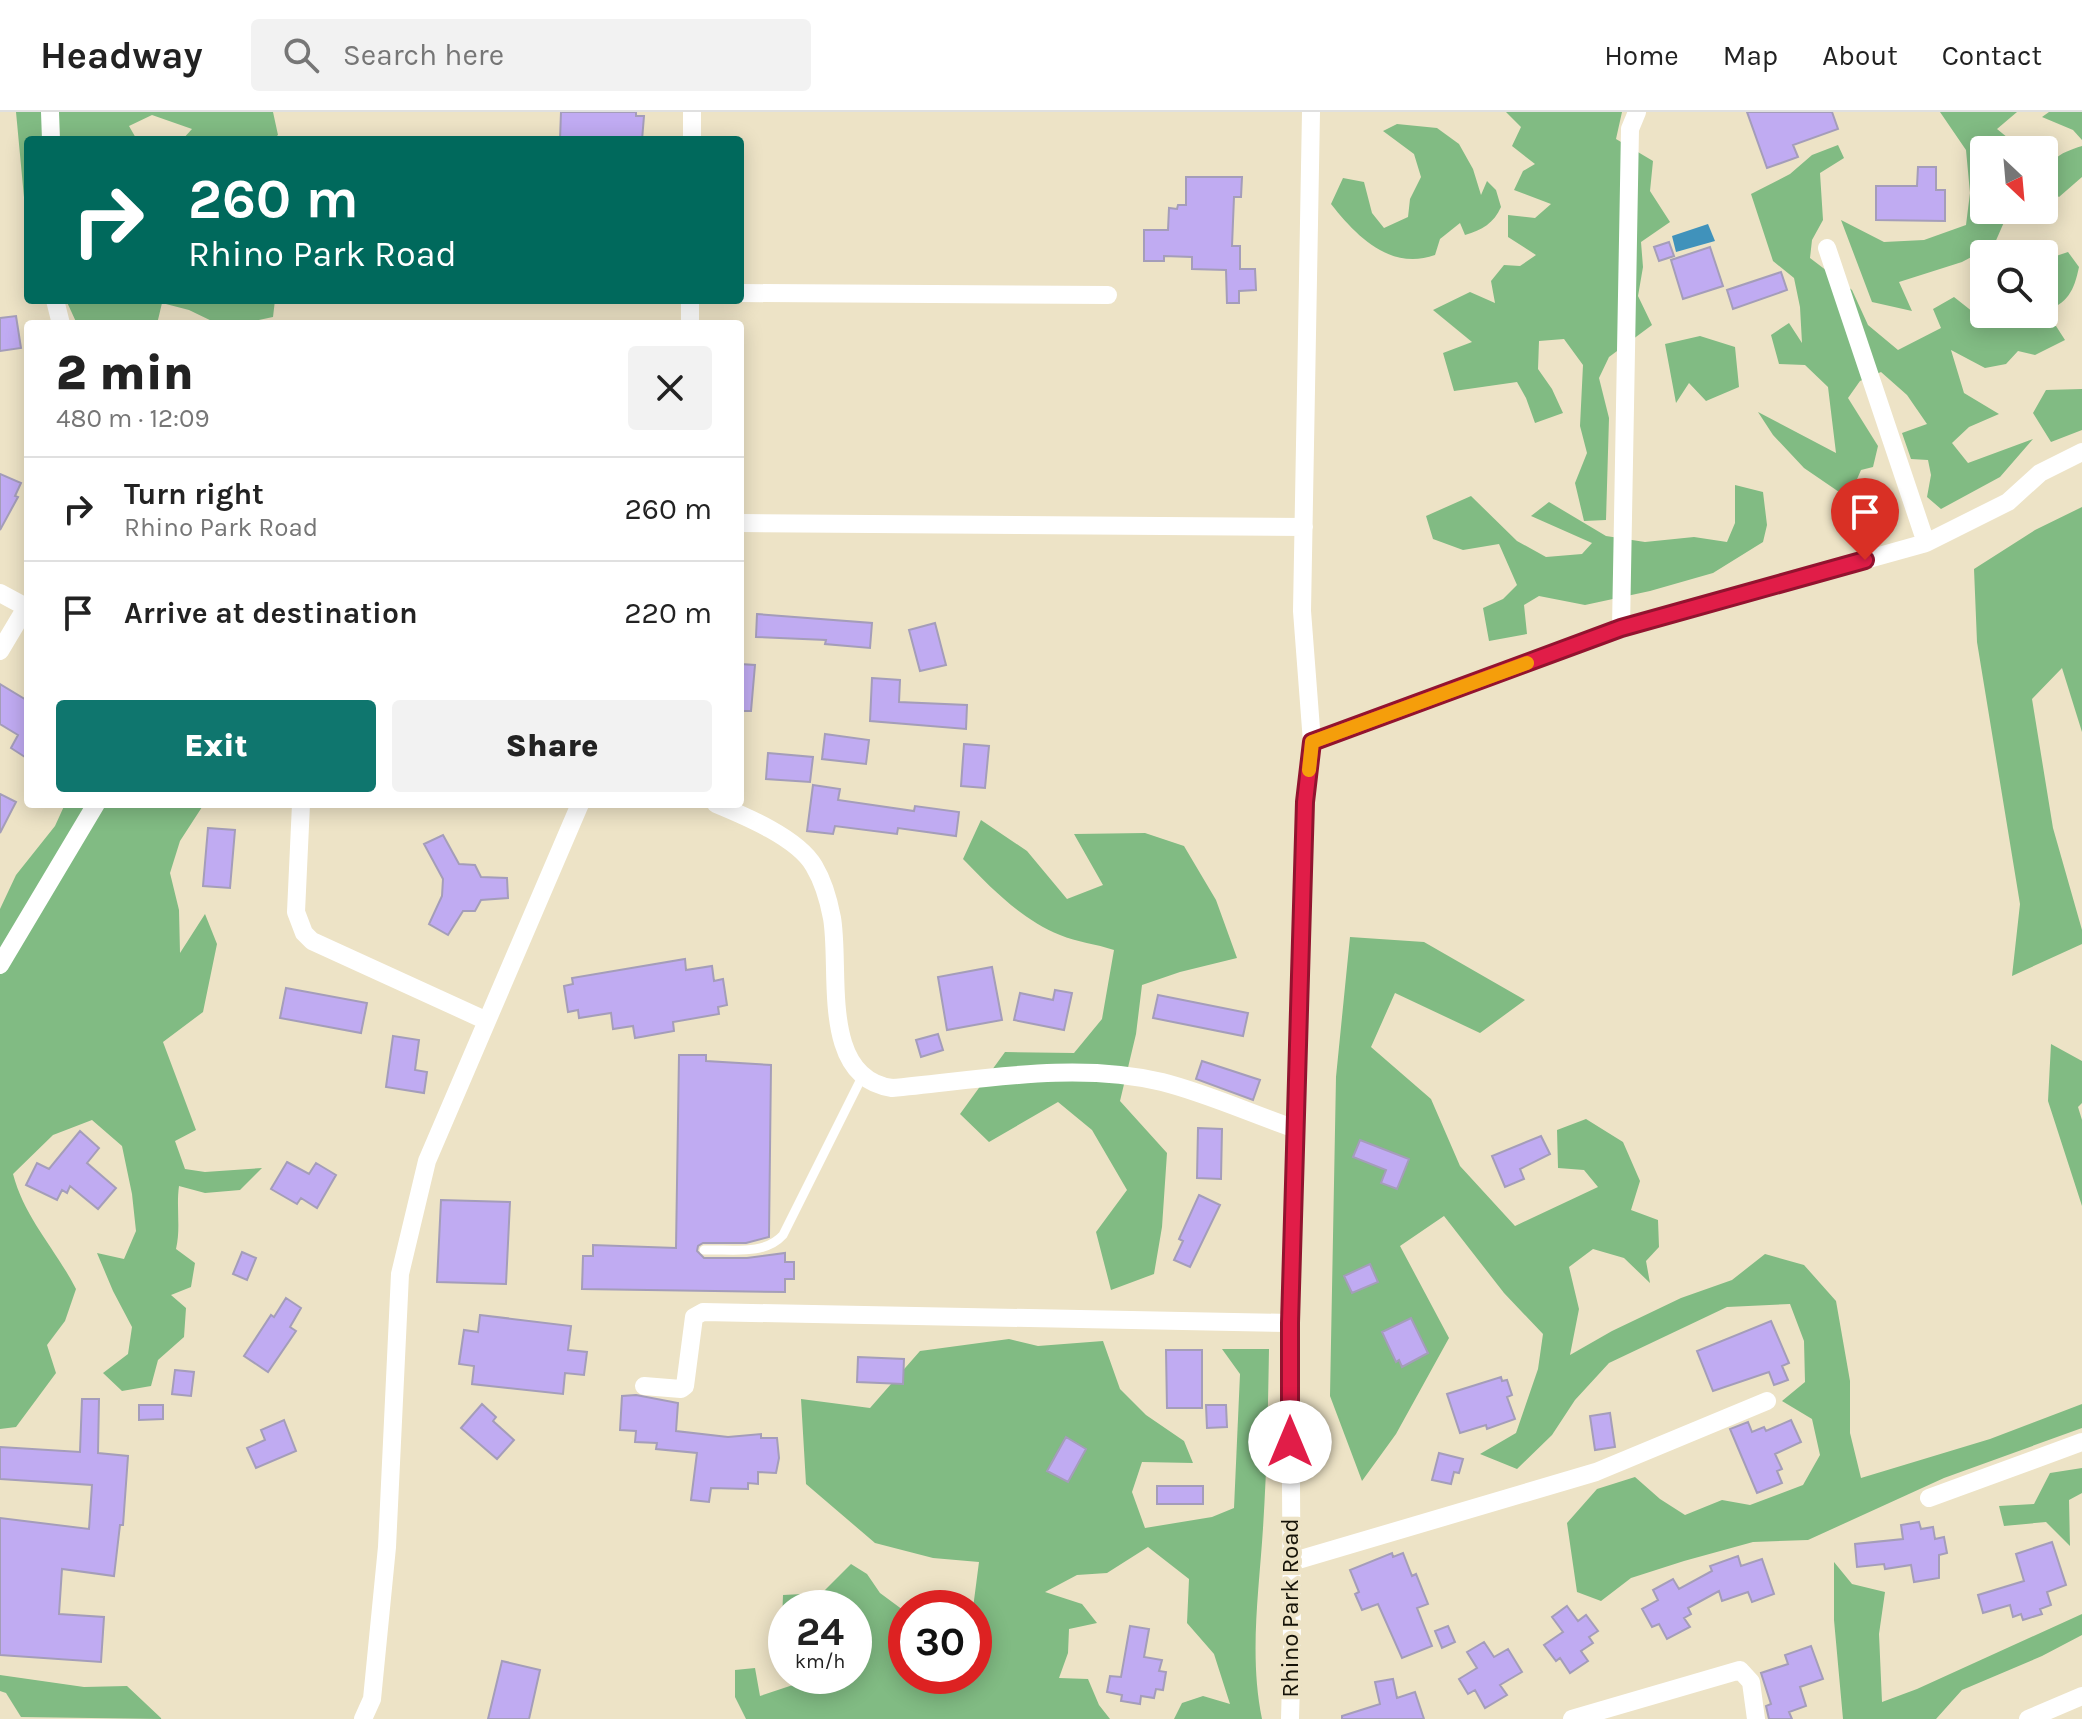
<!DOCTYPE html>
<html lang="en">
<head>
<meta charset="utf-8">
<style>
  :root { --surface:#fff; --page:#f2f2f2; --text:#222; --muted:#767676; --line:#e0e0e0; --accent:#0f766e }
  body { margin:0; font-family:Karla,sans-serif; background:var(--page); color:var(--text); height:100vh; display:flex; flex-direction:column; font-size:30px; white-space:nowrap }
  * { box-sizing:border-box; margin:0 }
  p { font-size:26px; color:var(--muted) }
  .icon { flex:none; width:44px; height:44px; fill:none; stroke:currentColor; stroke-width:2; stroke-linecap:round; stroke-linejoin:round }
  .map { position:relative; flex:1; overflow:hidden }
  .drawer { position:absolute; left:24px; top:208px; width:720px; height:488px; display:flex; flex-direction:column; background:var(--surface); border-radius:8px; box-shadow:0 4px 20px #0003 }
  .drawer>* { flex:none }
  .banner { position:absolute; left:24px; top:24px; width:720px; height:168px; border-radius:8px; box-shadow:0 4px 20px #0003; background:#00695c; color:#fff; overflow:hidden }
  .needle { width:52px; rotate:154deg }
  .buttons { position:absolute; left:1970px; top:24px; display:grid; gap:16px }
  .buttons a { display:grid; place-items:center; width:88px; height:88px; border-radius:8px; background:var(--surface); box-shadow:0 4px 20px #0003; font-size:40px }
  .speed { position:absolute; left:768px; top:1478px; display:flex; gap:16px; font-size:40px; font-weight:700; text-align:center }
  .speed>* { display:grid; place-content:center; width:104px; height:104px; border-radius:50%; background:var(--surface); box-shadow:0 4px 20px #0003; line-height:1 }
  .speed small { font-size:20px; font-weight:400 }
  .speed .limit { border:12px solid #d22; background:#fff; color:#111 }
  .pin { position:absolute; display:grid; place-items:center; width:68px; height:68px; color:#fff; margin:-82px -34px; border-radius:50% 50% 50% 0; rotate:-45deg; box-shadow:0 0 8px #0007 }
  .pin .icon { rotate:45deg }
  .me { position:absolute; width:88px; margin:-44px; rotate:0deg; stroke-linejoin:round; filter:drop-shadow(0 0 6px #0008) }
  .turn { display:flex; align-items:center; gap:28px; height:168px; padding:0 32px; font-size:36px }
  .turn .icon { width:104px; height:104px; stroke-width:2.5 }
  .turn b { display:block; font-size:56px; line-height:68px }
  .round { display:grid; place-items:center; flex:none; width:84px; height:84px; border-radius:8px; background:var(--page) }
  .overview { display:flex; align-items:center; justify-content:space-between; height:136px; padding:0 32px }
  h1 { font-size:48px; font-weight:800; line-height:60px }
  .action { display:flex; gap:16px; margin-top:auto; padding:16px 32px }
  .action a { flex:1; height:92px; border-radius:8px; background:var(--accent); color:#fff; font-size:32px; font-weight:800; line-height:92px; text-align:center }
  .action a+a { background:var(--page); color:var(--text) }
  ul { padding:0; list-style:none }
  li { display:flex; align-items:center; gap:24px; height:104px; padding:0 32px; border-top:2px solid var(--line) }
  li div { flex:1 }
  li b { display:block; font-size:30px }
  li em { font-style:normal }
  header { display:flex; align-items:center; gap:48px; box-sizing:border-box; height:112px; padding:0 40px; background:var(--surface); border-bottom:2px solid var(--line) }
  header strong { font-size:38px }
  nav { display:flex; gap:44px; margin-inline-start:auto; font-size:28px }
  .search { width:560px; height:72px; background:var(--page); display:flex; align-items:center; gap:20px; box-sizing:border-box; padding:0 28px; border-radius:8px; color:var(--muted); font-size:30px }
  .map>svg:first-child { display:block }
  .forest { fill:#81bb83 }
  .water { fill:#4092bb }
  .building { fill:#c0abf2; stroke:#a49db9; stroke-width:2 }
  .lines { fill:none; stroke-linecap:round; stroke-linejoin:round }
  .service { stroke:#fff; stroke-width:9 }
  .minor { stroke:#fff; stroke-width:18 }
  .route-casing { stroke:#92132f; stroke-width:20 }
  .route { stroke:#e11d48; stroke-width:14 }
  .slow { stroke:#f59e0b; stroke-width:14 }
  .labels { text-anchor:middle; stroke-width:8; stroke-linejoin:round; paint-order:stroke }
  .street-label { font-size:24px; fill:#151207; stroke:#ede3c6 }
</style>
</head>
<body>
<header>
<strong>Headway</strong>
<div class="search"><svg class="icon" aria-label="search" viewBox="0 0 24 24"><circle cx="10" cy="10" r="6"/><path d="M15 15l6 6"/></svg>Search here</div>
<nav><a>Home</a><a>Map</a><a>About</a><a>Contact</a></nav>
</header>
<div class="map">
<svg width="2082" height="1607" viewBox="0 0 2082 1607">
  <rect width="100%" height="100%" fill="#ede3c6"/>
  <path class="forest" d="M16,0H273L278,23L272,28H182L192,17L152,3L129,14L137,28H106L104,26L103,28H28V103L25,96Z
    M1506,0H1622L1616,27L1653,49L1650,79L1670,110L1641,130L1643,155L1638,184L1652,213L1609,245L1599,266L1609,306L1606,408L1584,409L1575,371L1587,341L1580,314L1583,253L1564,227L1539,229L1538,257L1552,277L1563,301L1535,311L1526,286L1517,270L1454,279L1443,241L1472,230L1433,198L1470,180L1495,191L1491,169L1504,153L1520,154L1536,143L1508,125V103L1535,106L1551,92L1514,78L1523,59L1535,52L1512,34L1521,15Z
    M1940,0H2017L1997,17L2013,30L2011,38H1984V98H2008V101L1994,133L1962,150L1899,170L1912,199L1872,190L1841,108L1884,130L1924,128L1966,113L1970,81L1966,38Z
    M2049,0H2082V28L2073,18L2042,5Z
    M1397,12L1437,16L1459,32L1473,57L1481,83L1487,69L1496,78L1501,95C1494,111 1482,118 1465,123L1460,111L1440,127L1435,143C1391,159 1357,125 1331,92L1343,66L1364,70L1372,101L1384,116L1408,105L1410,87L1421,65L1414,42L1383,19Z
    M1838,33L1844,46L1820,61L1823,108L1812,128L1810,146L1852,178L1868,213L1898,238L1941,216L1933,197L1954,185L1973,200L1984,189V202H2039L2036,203L2039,213L2056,214L2065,228L2035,243L2018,239L2006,252L1985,256L1951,238L1964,281L1999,302L1969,315L1952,331L1968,351L2033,327L2000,365L1941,397L1927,385L1931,363L1928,348L1911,347L1902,321L1927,312L1907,283L1881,260L1860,269L1848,286L1878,334L1873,355L1861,358L1851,381L1842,382L1804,356L1773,323L1758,300L1836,341L1828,275L1805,253L1779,252L1771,223L1789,211L1802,231L1800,195L1794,166L1773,149L1751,82L1790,62L1812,43Z
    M2082,34V65L2059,85L2044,75C2044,49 2059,41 2082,34Z
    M2068,140L2079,155C2074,179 2068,191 2044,200V185L2052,176L2057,162L2044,156V148Z
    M66,188H275L273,205L239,212H218L189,198L162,191L157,212H77Z
    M1700,224L1735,235L1739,275L1706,289L1689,271L1676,291L1665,232Z
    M2082,277V318L2051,330L2033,301L2046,278Z
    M1735,373L1763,380L1767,413L1763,430L1713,461L1650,479L1585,493L1539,484L1524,493L1527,522L1489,529L1483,496L1503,487L1517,473L1499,432L1463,438L1433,427L1426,404L1471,384L1517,429L1546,445L1582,442L1592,431L1531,404L1549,390L1606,424L1645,430L1694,425L1727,430L1735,411Z
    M2082,395V620L2062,556L2032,587L2053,716L2082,818V832L2012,864L2020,792L1977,530L1974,457L2035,418Z
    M65,692H204L180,729L170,761L179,798L180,841L205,802L217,832L203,900L163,930L196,1018L175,1029L185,1057L205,1060L262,1056L240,1078L205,1081L179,1074C176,1096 181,1116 176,1137L195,1151L191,1175L171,1183L186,1196L184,1225L158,1248L151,1274L122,1279L103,1261L128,1242L132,1215L113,1179L97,1141L124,1147L136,1119L132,1082L122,1034L92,1008L53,1023L13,1062C25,1107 55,1136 76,1177L65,1209L47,1233L56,1261L16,1315L0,1317V797L16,763L55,714Z
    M981,708L1027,739L1067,787L1103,773L1074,722L1145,721L1184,734L1216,788L1237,846L1180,860L1142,873L1136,922L1120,989L1167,1041L1162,1115L1154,1162L1111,1178L1096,1120L1127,1078L1092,1018L1058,990L989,1030L960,1002L1005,940L1074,941L1102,907L1114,838C1096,832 1077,830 1060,823C1021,807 992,777 963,747Z
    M1350,825L1424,830L1525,888L1480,921L1395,881L1371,935L1431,987L1460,1054L1515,1114L1598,1075L1584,1058L1558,1056L1557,1018L1586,1007L1623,1030L1640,1069L1631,1098L1658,1108L1659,1135L1646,1149L1650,1171L1624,1146L1593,1137L1569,1155L1579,1197L1570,1243L1612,1219L1681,1186L1732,1168L1765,1142L1804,1153L1836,1189L1850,1269V1321L1861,1366L1990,1327L2082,1292V1316L1944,1366L1808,1428L1753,1430L1684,1449L1631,1466L1601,1489L1577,1480L1567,1411L1597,1377L1635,1365L1660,1387L1685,1403L1722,1388L1750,1393L1803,1373L1820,1343L1812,1307L1782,1289L1805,1270L1804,1229L1790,1192L1727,1195L1609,1251L1575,1288L1552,1323L1517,1357L1480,1342L1516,1321L1538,1257L1543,1222L1504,1181L1444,1104L1400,1134L1449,1226L1396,1322L1362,1369L1330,1284L1336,965Z
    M2051,932L2082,949V991L2078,995L2082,1008V1094L2048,989Z
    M1009,1227L1038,1234L1103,1229L1120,1277L1146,1303L1184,1329L1193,1351L1142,1350L1132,1380L1145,1416L1212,1405L1234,1396L1240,1262L1222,1237H1269C1268,1296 1267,1356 1263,1416C1259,1480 1249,1544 1262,1607H1174L1182,1591L1203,1584L1230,1592L1214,1542L1187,1511L1189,1467L1148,1435L1107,1461L1077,1463L1045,1480L1082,1492L1097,1511L1069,1517L1068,1541L1059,1566L1088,1567L1099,1593L1110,1607H746L735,1585V1558L755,1556L760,1584L820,1564H854V1496H786V1511L782,1510L783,1483L822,1481L851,1452L867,1462L880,1481L903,1498L906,1497V1564H974L973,1496L979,1450L933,1446L875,1431L806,1372L801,1287L870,1296L920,1239Z
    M2082,1356V1381L2069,1388L2070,1434L2046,1410L2004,1414L1999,1394L2034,1392L2050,1361Z
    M1834,1450L1852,1472L1885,1480L1879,1522L1882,1590L1917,1577L2082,1502V1523L2042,1544L1962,1578L1936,1607H1843L1834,1508Z
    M0,1563L84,1575L127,1574L162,1607L21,1605L6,1581L0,1579Z"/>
  <path class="water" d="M1708,112L1715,129L1676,140L1672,124Z"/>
  <path class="building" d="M561,0H636V4H644L642,28H560Z
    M1747,0H1832L1838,17L1793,33L1798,45L1767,56Z
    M1918,55H1936V78H1945V109L1876,108V74H1917Z
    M1186,65H1242L1241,85H1234L1232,134H1240V157H1255L1256,178L1239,179V191H1227L1226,158L1192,157V145L1164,144V149H1144V118H1168L1169,96L1177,97L1178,93H1186Z
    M1669,130L1674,144L1659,149L1654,135Z
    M1710,135L1723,174L1683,187L1671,148Z
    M1781,160L1787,178L1733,197L1727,178Z
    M16,204L21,236L0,239V206Z
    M0,362L21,371L15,384L18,385L0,418Z
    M757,502L872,511L870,536L825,532L826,528L756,525Z
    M935,511L946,553L920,559L909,518Z
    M740,552L755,553L751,599H740Z
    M872,566L900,568L899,590L967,593L966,617L870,609Z
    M0,572L28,589V647L11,636L18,623L0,612Z
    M825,622L869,628L866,652L822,647Z
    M964,632L989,634L985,676L961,674Z
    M768,641L813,645L810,670L766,667Z
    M813,673L840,677L838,688L914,699L915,694L959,700L956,724L898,716L897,722L835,714L833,722L807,719Z
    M0,682L16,690L0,721Z
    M208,716L235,718L230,776L203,774Z
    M443,723L459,752L475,753L481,765L507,766L508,786L481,788L475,799H463L448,823L429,812L442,784L443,767L424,732Z
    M685,847L686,858L712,854L714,869L723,867L727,893L718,895L719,902L673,910L674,919L635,926L633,914L613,917L611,901L579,906L578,898L568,900L564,874L573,872L572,866Z
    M992,855L1002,908L947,918L938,865Z
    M286,876L367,891L361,921L280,906Z
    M1055,878L1072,881L1064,918L1014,908L1020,881L1053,888Z
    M1158,883L1248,901L1243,924L1153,906Z
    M938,922L943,938L921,945L916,928Z
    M393,924L419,928L415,958L427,960L424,981L386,975Z
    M679,943H706V949L771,953L769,1125L746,1131H703L698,1134L697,1139L704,1146H747L785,1141V1150H794V1167H785V1180L582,1177L583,1144H593V1133L676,1136Z
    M1202,949L1260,968L1253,988L1196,967Z
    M1198,1016L1222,1017L1221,1067L1197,1066Z
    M80,1019L99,1036L87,1051L116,1076L98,1097L70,1074L67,1081L62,1078L57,1088L26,1073L37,1051L49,1057Z
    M1541,1024L1550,1042L1520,1057L1524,1067L1505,1075L1492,1044Z
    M1360,1028L1409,1047L1397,1077L1381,1071L1386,1058L1353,1045Z
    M287,1050L309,1062L316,1051L336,1063L317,1096L301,1086L297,1092L271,1077Z
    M1199,1083L1220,1093L1190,1155L1174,1148L1183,1129L1179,1127Z
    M441,1088L510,1090L506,1172L437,1170Z
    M242,1140L256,1146L247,1168L233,1162Z
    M1370,1152L1378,1170L1352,1181L1344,1164Z
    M286,1186L301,1196L290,1215L296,1219L268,1260L244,1244L271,1203L274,1205Z
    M480,1203L571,1214L568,1238L587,1240L584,1263L565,1261L563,1282L472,1272L474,1254L459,1252L464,1218L478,1220Z
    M1411,1206L1428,1241L1402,1255L1399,1248L1396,1250L1382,1220Z
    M1771,1209L1789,1251L1782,1254L1788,1268L1774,1273L1769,1260L1713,1279L1697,1239Z
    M1166,1238H1202V1296H1167Z
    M858,1245L904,1247L903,1272L857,1270Z
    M175,1258L194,1260L191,1284L172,1282Z
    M1501,1265L1502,1269L1507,1268L1512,1283L1507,1285L1515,1307L1487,1317L1486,1313L1460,1321L1447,1282Z
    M636,1283L678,1291L676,1319L728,1325L761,1322V1326H777L779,1346L776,1361L758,1360V1372L748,1371V1377L711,1376L709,1390L691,1388L697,1341L656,1337L657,1331L635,1330L636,1319L620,1318L622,1284Z
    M82,1287H99L98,1341L128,1344L123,1413H120L114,1464L62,1457L59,1502L104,1505L101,1550L0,1543V1406L89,1417L92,1373L0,1367V1335L80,1340Z
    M482,1292L496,1305L493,1309L514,1328L497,1347L461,1316Z
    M139,1293H163V1307L139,1308Z
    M1206,1293H1226L1227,1315L1207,1316Z
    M1610,1301L1615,1335L1595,1338L1590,1304Z
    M284,1308L296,1339L256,1356L247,1336L265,1328L261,1318Z
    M1791,1308L1801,1330L1775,1342L1782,1357L1777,1359L1782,1371L1757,1381L1730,1317L1748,1310L1752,1320L1764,1315L1766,1319Z
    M1066,1325L1086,1337L1068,1370L1047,1359Z
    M1439,1341L1463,1347L1459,1361L1454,1360L1451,1372L1432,1368Z
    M1157,1374H1203V1392H1157Z
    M1919,1410L1921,1417L1933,1415L1935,1427L1944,1425L1947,1441L1939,1443V1466L1914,1470L1911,1453L1885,1457L1884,1452L1857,1455L1855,1432L1903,1427L1901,1413Z
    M2052,1430L2066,1473L2047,1480L2051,1493L2040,1497L2042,1502L2023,1508L2021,1502L2013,1505L2010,1493L1983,1501L1978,1483L2024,1469L2016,1442Z
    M1392,1441L1393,1445L1403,1441L1412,1464L1416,1462L1428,1492L1417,1496L1432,1534L1402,1546L1378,1492L1362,1498L1355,1482L1359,1480L1350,1458Z
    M1738,1444L1741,1454L1762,1447L1774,1482L1752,1490L1748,1480L1722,1489L1719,1479L1688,1496L1691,1502L1684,1506L1690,1515L1667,1527L1659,1512L1652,1515L1642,1497L1658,1488L1653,1478L1673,1467L1679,1477L1712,1459L1710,1454Z
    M1567,1494L1578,1509L1586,1503L1598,1519L1589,1525L1593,1531L1581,1539L1588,1549L1570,1561L1560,1546L1556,1549L1544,1533L1563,1520L1552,1505Z
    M1130,1514L1149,1517L1144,1545L1162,1548L1159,1559L1166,1560L1163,1578L1156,1577L1154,1586L1141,1584L1140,1592L1121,1589L1122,1583L1107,1580L1110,1564L1121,1565Z
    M1448,1514L1455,1530L1442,1536L1435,1519Z
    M1484,1530L1494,1545L1508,1537L1522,1560L1500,1573L1507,1583L1485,1596L1475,1578L1468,1582L1459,1567L1477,1556L1467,1540Z
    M1811,1534L1823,1567L1800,1575L1806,1594L1789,1600L1792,1607H1769L1766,1594L1771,1592L1761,1561L1788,1552L1785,1543Z
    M502,1549L540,1558L529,1607H488Z
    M1393,1567L1397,1586L1415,1580L1424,1607H1342V1604L1380,1592L1375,1570Z"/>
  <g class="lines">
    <path class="service" d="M704,1138C731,1137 764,1144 783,1123L862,965"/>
    <path class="minor" d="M50,0L51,28
      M692,28V0
      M1827,136L1926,431
      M740,181L1108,183
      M55,188L61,212
      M690,212V188
      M740,411L1304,415
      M0,481L26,495
      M1621,516L1630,17L1637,0
      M0,539L28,492
      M1312,630L1621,516L1926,431L2008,390L2040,361L2082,340
      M301,692L296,800L304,821L312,829L487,909
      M716,692C745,704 798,726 814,754C823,769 829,790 832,806C841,858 819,966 892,976C980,968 1075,949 1162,970C1206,981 1252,1002 1296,1017
      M0,853L96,692
      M644,1274L681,1277L685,1274L694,1205L703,1200L1290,1211
      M1929,1386L2082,1330
      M1291,1450L1596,1360L1767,1289
      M363,1607L372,1587L387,1435L400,1162L427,1049L580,692
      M1290,1607L1292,1533L1290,1211L1305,690L1312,630L1302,499L1311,0
      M1572,1607L1740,1558L1751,1570L1756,1607
      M2028,1607L2082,1584"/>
  </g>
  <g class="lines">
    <g class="route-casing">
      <path id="route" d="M1290,1330V1211L1305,690L1312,630L1621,516L1865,448"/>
    </g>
    <use href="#route" class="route"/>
    <path class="slow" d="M1309,658L1312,630L1527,551"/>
  </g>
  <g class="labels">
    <g class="street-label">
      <text transform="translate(1290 1496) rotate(-90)" y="8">Rhino Park Road</text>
    </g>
  </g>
</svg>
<div class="buttons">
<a><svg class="needle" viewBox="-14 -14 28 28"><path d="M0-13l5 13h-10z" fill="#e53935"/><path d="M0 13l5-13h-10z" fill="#767676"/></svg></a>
<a><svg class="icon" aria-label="search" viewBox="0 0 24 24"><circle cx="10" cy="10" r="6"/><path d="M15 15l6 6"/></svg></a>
</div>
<div class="speed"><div>24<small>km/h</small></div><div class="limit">30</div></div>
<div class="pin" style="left:1865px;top:448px;background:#d93025"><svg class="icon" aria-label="arrive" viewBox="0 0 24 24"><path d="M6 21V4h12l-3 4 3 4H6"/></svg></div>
<svg class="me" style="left:1290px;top:1330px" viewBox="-20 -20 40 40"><circle r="19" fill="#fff"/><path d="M0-13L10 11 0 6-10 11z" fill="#e11d48"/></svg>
<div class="banner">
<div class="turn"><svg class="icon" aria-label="right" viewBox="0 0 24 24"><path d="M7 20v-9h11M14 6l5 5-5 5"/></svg><div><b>260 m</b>Rhino Park Road</div></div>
</div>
<section class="drawer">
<div class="overview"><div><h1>2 min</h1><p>480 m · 12:09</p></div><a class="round"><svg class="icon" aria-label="close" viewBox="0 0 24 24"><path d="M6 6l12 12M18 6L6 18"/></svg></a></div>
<ul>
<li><svg class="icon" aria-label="right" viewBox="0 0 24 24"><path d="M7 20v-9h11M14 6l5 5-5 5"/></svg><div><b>Turn right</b><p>Rhino Park Road</p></div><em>260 m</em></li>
<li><svg class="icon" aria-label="arrive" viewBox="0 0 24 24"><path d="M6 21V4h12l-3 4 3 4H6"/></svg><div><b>Arrive at destination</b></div><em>220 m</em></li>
</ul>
<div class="action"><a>Exit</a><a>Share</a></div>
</section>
</div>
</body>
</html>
